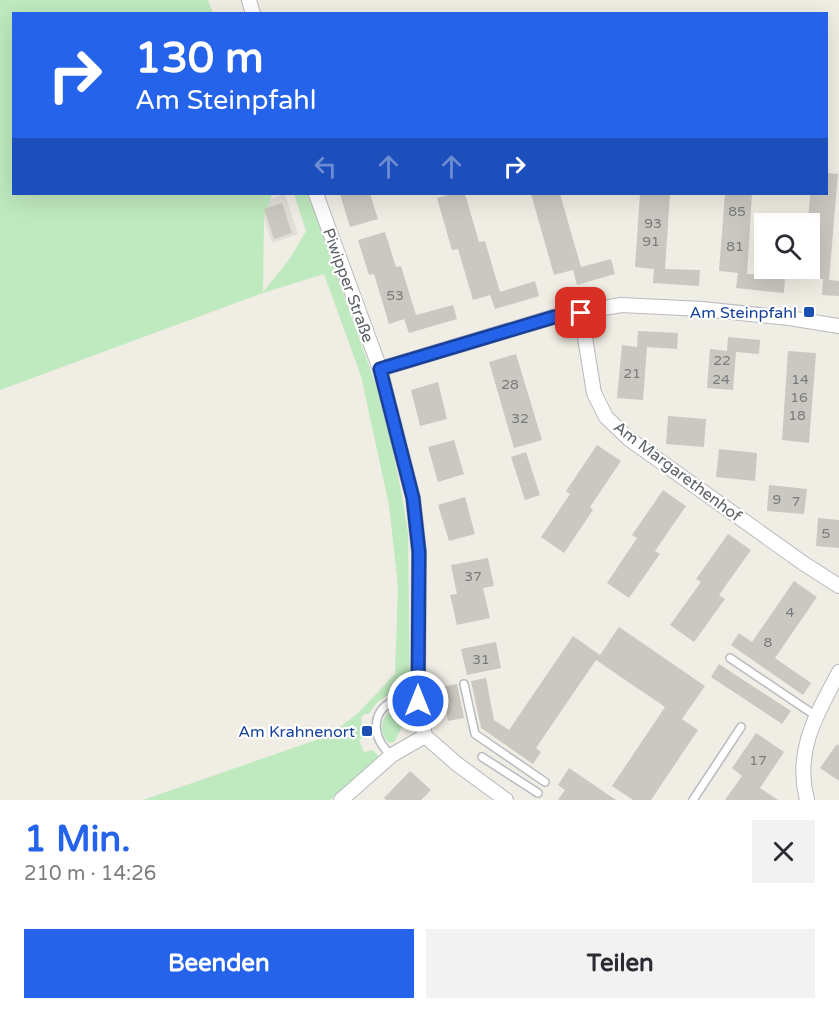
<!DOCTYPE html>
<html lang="de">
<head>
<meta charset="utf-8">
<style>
  :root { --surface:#fff; --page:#f2f2f3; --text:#2b2b33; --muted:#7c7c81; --accent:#2563eb }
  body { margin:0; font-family:"Varela Round",sans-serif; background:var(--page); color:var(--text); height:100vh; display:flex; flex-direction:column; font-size:22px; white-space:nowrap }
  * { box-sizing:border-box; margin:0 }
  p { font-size:20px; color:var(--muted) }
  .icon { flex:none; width:33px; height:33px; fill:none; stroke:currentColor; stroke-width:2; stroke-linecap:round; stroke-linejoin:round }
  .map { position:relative; height:800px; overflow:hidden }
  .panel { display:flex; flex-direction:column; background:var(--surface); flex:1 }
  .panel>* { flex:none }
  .hud { position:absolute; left:12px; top:12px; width:816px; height:183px; border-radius:0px; box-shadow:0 6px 24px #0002; background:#2563eb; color:#fff; overflow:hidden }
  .controls { position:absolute; left:754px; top:213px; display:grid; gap:12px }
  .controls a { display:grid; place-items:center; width:66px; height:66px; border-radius:0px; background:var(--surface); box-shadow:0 6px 24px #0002; font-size:30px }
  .pin { position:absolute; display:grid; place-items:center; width:51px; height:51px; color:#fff; margin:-26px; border-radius:12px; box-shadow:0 3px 9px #0006 }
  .me { position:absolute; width:66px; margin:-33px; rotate:0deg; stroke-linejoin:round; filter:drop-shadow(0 0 4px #0008) }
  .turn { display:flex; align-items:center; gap:21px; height:126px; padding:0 24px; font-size:27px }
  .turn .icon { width:78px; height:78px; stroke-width:2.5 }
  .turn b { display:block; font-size:42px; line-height:51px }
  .lanes { display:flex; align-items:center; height:57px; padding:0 24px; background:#0003; justify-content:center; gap:30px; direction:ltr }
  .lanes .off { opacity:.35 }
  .round { display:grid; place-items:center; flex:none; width:63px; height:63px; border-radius:0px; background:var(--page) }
  .summary { display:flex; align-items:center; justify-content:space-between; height:102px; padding:0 24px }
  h1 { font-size:36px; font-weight:700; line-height:45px; color:var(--accent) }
  .action { display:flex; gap:12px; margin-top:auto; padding:12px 24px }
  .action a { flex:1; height:69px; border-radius:0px; background:var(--accent); color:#fff; font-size:24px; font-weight:700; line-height:69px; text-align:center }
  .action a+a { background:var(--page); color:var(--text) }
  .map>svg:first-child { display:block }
  .industrial { fill:#e0dfd9 }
  .green { fill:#bfe9bf }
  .building { fill:#cbc8c1 }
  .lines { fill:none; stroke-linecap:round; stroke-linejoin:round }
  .service-casing { stroke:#b7babf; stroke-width:10 }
  .minor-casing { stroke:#b7babf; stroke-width:16 }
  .service { stroke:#fff; stroke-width:7 }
  .minor { stroke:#fff; stroke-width:14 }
  .route-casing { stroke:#184099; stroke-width:15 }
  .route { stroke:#2563eb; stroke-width:10 }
  .transit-dot { fill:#1a4fb4; stroke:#fff; stroke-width:2 }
  .labels { text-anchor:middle; stroke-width:4.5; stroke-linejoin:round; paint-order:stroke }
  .number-label { font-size:14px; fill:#787b7d }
  .street-label { font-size:16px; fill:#5c6166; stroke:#fff }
  .transit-label { font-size:16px; fill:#164399; stroke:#fff; text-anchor:end }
</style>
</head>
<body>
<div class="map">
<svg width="839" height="800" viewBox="0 0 839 800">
  <rect width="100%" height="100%" fill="#f0ede4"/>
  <path class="industrial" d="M285,194L298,234L272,243L259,203Z"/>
  <path class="green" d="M0,0H208L213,13L14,14V194H272L264,218L263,292L291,257L306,231L294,194H308L385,411L402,496L408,533L410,692C391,691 378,697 369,714H364L361,718L364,737L359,740L364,752L373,750L379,757L330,800H143L328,736L357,714L395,674L398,586L389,505L361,376L324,274L263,293L0,390Z
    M399,707L408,709L404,724L394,742L389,743C376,730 382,712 399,707Z"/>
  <path class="building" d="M826,173L838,174L829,280L839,281V296L822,295L823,279L803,278L804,268H810V224H808L810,194H826Z
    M340,194H370L378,219L350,227Z
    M452,194H465L479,242L485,241L500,292L535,281L539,296L495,309L490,295L473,300L458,249L452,250L437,198Z
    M531,194H560L581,267L611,259L615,274L577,285L573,270L554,275Z
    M640,194H670L665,269L700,270L699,286L653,283L654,269L635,267Z
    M725,194H752L747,274L785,277L784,293L736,288L738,273L719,271Z
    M282,203L292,233L274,239L264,209Z
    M385,232L396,267L401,266L416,315L453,305L457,319L409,333L404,319L389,324L374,274L369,275L358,240Z
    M638,331L678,333L677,349L647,347L643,400L617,398L622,345L637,347Z
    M728,337L760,340L759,354L736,352L733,390L707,388L710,349L727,351Z
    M788,351L816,353L809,443L782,440Z
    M516,354L542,440L514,448L489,362Z
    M438,382L447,419L420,426L411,390Z
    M668,416L706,419L704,447L666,444Z
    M454,440L464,474L438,482L428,447Z
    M597,445L621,461L590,507L593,510L564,553L541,537L570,494L566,491Z
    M719,449L757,453L755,481L716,477Z
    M526,452L540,495L525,500L511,457Z
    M769,485L807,489L804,514L767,511Z
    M663,490L686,506L655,551L660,554L629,598L607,583L637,538L632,535Z
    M465,497L475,534L449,541L438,505Z
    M818,518L839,520V548L816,546Z
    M728,534L751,550L719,595L725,599L694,642L670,625L701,582L696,579Z
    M488,558L494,586L483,588L490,618L457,625L450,595L457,594L451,565Z
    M794,581L817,597L775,658L811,683L803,695L731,645L739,633L752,642Z
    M619,627L705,686L682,719L698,730L651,800H633L612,786L665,707L596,660L536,748L541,752L533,764L481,728L471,681L486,678L494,720L509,730L573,636L600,655Z
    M496,642L501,668L467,675L461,649Z
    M719,664L791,711L782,724L711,677Z
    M457,684L464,718L448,721L442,687Z
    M756,733L784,752L760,788L778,800H725L742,776L732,768Z
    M837,744L839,746V781L820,768Z
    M569,768L616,800H558L565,790L558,785Z
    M410,771L431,790L421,800H386L384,798Z"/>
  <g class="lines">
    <g class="service-casing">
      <path id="service" d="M730,658L816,716
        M464,684L475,734L545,782
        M392,755C375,744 368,715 390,703C398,698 409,700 418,701
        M482,757L538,793
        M693,800L741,727"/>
    </g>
    <g class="minor-casing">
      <path id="minor" d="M249,0L253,14
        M316,194L380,369L413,498L419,552L418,701L425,736L457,764L506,800
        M581,313L594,393L606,417L629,439L803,563L839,586
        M380,369L553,317L621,305L702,309L789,318L839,326
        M341,800L392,755L425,736
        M807,800C794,750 817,714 839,672"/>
    </g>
    <use href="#service" class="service"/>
    <use href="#minor" class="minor"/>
  </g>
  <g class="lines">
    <g class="route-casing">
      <path id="route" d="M418,701L419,552L413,498L380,369L554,317L581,313"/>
    </g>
    <use href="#route" class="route"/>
  </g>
  <g class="transit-dot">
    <rect x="803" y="306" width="12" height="12" rx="3"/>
    <rect x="361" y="725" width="12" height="12" rx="3"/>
  </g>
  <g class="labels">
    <g class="number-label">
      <text x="737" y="216">85</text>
      <text x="653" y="228">93</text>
      <text x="651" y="246">91</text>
      <text x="735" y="251">81</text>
      <text x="395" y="300">53</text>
      <text x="722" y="365">22</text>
      <text x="632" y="378">21</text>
      <text x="721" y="384">24</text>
      <text x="800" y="384">14</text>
      <text x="510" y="389">28</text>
      <text x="799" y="402">16</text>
      <text x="797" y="420">18</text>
      <text x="520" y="423">32</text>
      <text x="777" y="504">9</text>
      <text x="796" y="506">7</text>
      <text x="826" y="538">5</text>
      <text x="473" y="581">37</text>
      <text x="790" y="617">4</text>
      <text x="768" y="647">8</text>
      <text x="481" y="664">31</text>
      <text x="758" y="765">17</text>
    </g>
    <g class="street-label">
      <text transform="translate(349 285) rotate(70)" y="6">Piwipper Straße</text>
      <text transform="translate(678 471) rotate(37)" y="6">Am Margarethenhof</text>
    </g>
    <g class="transit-label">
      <text x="797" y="318">Am Steinpfahl</text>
      <text x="355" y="737">Am Krahnenort</text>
    </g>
  </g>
</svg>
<div class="controls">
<a><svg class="icon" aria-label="search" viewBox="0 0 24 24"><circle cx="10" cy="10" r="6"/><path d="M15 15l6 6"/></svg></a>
</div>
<div class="pin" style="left:581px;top:313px;background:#d93025"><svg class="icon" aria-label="arrive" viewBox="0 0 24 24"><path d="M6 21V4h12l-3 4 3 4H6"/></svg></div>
<svg class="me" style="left:418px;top:701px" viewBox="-20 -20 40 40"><circle r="17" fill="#2563eb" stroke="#fff" stroke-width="3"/><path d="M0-11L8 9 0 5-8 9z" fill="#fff"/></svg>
<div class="hud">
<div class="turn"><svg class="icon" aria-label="right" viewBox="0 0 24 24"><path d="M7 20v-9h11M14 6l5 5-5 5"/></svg><div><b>130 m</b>Am Steinpfahl</div></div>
<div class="lanes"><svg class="icon off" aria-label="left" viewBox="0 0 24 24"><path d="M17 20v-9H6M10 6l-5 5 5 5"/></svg><svg class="icon off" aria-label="ahead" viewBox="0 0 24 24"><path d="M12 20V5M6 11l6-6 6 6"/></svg><svg class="icon off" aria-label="ahead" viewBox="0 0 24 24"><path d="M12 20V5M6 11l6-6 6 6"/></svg><svg class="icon" aria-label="right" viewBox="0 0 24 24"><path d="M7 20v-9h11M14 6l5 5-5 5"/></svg></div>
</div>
</div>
<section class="panel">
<div class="summary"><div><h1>1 Min.</h1><p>210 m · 14:26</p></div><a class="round"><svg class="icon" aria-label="close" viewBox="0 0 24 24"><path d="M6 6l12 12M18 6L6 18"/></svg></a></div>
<div class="action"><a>Beenden</a><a>Teilen</a></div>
</section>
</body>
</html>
